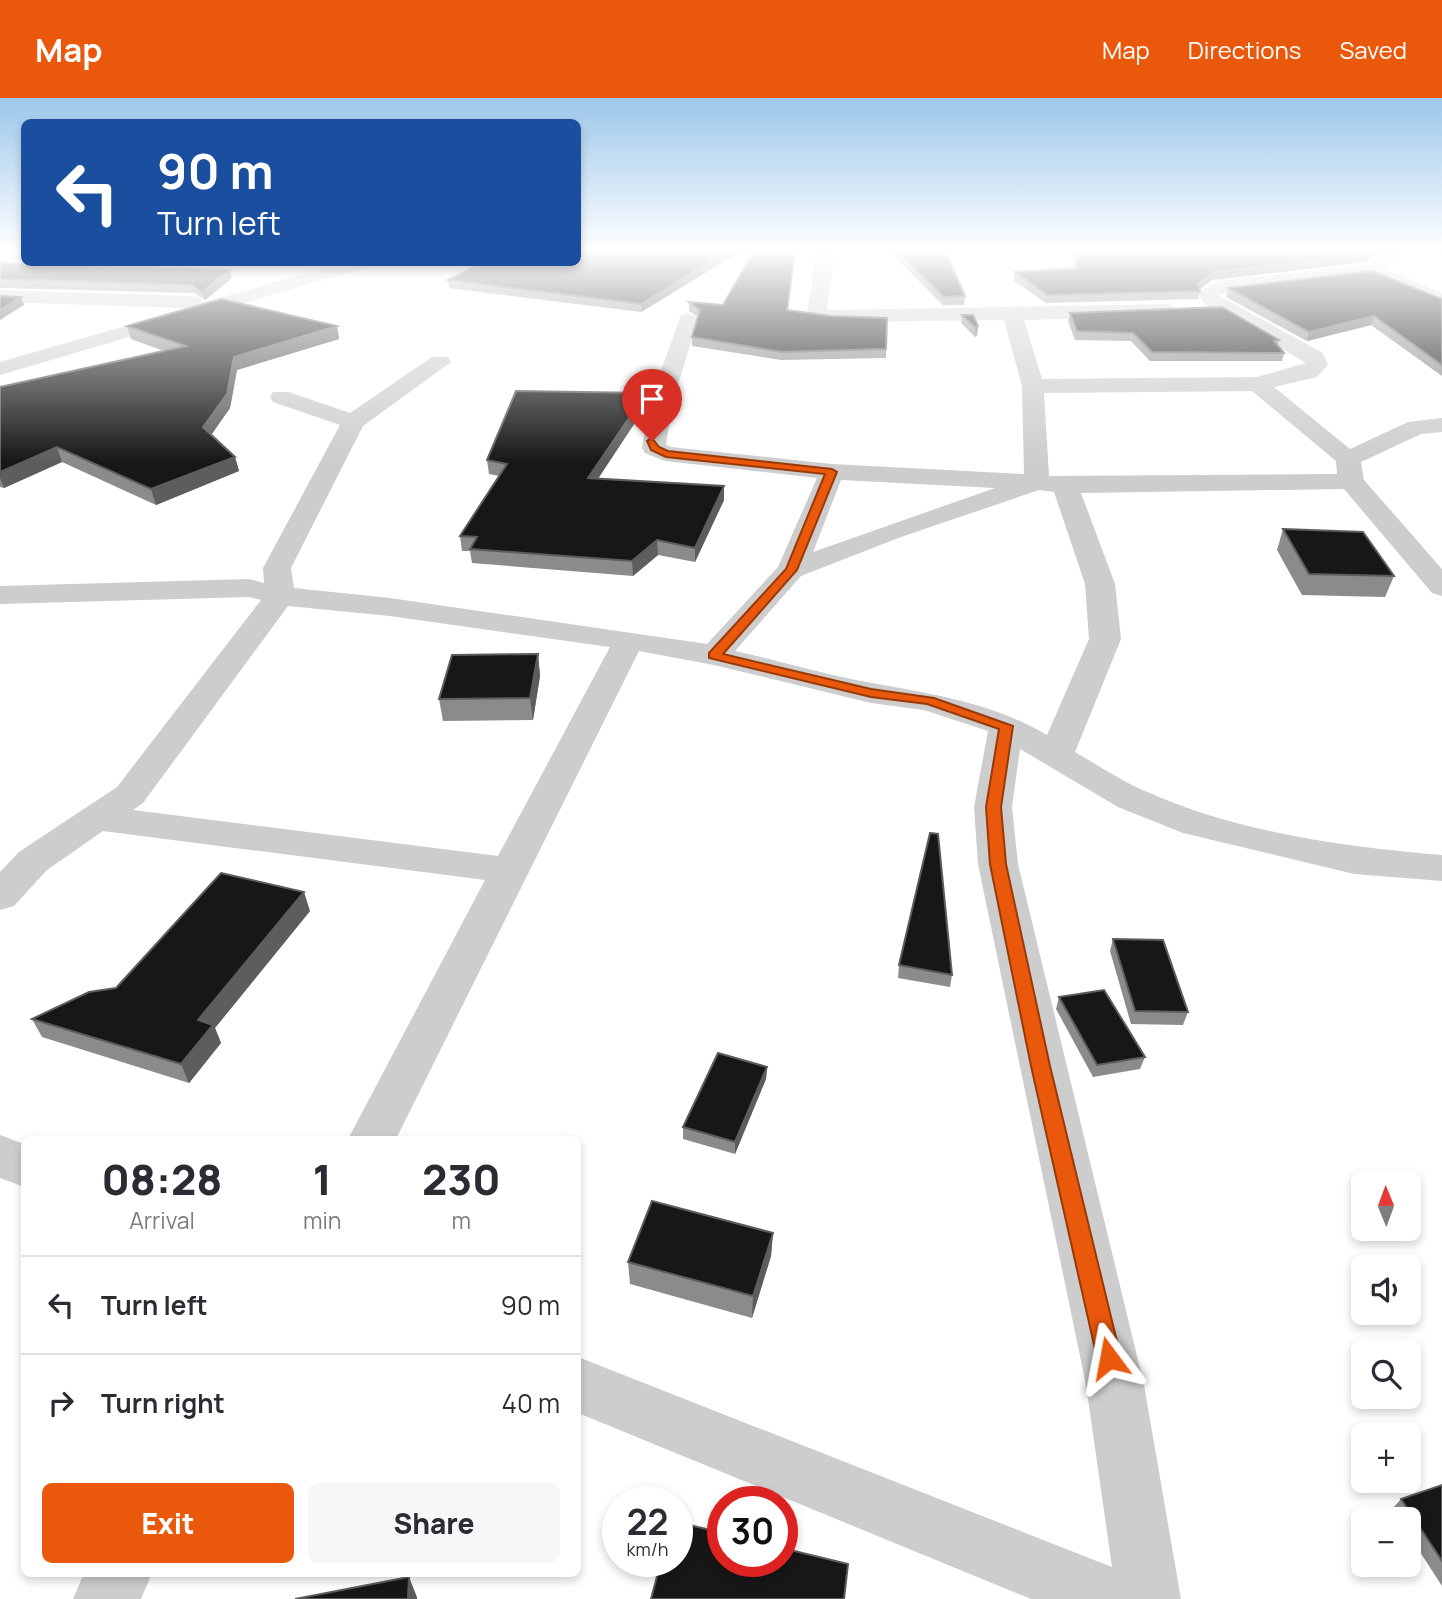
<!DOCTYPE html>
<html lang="en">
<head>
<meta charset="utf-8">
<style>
  :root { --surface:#fff; --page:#f7f7f7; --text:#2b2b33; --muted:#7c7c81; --line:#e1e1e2; --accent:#ea580c }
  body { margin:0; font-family:Manrope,sans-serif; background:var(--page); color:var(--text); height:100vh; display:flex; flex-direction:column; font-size:26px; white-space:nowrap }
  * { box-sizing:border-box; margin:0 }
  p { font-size:23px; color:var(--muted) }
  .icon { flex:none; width:38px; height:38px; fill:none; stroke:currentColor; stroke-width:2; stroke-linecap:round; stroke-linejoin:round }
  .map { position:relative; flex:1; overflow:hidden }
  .sheet { position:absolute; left:21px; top:1038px; width:560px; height:441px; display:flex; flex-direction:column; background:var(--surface); border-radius:10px; box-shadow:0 4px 10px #0003 }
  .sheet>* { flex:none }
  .guide { position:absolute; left:21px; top:21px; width:560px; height:147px; border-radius:10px; box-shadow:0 4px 10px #0003; background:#1a4fa0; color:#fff; overflow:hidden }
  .needle { width:46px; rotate:359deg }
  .fabs { position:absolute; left:1351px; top:1073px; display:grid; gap:14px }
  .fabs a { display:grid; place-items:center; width:70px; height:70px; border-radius:10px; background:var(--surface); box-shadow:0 4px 10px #0003; font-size:35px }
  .speed { position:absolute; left:602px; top:1388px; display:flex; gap:14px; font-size:35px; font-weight:700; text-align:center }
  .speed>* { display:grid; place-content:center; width:91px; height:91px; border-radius:50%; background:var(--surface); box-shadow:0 4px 10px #0003; line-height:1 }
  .speed small { font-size:18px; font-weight:400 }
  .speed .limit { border:10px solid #d22; background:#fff; color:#111 }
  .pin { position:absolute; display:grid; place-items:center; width:60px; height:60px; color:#fff; margin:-72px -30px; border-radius:50% 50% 50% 0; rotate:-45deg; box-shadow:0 0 7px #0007 }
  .pin .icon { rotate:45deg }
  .me { position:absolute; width:77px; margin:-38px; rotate:347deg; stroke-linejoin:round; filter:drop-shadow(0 0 5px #0008) }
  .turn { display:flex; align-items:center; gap:24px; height:147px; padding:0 21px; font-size:32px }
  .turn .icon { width:91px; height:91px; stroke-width:2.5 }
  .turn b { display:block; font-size:49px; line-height:60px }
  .eta { display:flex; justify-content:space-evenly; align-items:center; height:119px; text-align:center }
  .eta b { font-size:42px; font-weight:800; line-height:49px }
  .action { display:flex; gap:14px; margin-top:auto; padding:14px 21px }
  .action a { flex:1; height:80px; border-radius:10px; background:var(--accent); color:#fff; font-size:28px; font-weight:800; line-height:80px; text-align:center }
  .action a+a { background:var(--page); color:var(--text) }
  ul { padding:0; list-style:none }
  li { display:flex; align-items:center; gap:21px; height:98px; padding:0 21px; border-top:2px solid var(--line) }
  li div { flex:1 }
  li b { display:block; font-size:26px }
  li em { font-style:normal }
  header { display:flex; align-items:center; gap:42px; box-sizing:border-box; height:98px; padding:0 35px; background:var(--accent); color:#fff }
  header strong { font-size:33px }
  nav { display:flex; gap:38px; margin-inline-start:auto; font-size:24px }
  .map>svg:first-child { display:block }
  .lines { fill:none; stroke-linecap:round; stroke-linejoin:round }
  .minor { fill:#cdcdcd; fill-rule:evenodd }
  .wall { fill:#8b8b8b }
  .shaded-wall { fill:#5d5d5d }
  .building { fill:#171717; stroke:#5d5d5d; stroke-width:2 }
  .route { fill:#ea580c; stroke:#983908; stroke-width:2 }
</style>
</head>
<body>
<header>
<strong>Map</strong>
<nav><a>Map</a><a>Directions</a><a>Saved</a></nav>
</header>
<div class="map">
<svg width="1442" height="1501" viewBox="0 0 1442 1501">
  <rect width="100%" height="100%" fill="#fff"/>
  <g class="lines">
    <path class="minor" d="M817,153H835L827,211L831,212L1168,206L1178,212L1168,218L1024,222L1042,281L1257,279L1306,265L1202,204L1199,194L1219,183L1366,167L1388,153H1411L1383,170L1442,195V208L1370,178L1218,197L1323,255L1328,267L1317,279L1274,289L1350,351L1408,324L1442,320V334L1421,336L1361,364L1364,382L1442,471V498L1432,495L1344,391L1081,395L1115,486L1121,541L1075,654C1098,667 1121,683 1145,693C1236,734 1344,749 1442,757V783L1354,776L1183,735L1118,709L1020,651L1012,709L1018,766L1144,1287L1181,1501H1031L578,1315V1259L1112,1469L1086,1287L978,766L974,709L988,633L924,612L871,605L714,567L639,553L396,1041H348L485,782L103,733L47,772L14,808L0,812V774L19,754L117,689L261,502L249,499L0,506V488L249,481L264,485L263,470L340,327L273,304L270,299L273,294H289L350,315L432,259H448L451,264L363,328L291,470L294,490L390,500L707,546L778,469L817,380L665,363L645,355L642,350L649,306L681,217L688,215L698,221L672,306L666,347L671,349L832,366L1024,376L1022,288L1004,222L831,224L810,219L807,215ZM1252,293L1336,363L1337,376L1049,378L1044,295ZM841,382L995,390L813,454ZM1039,392L1054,394L1085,486L1089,541L1047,637C990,604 936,597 872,585C826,577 781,563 735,553L801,478L901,439ZM288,508L390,518L610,549L498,758L133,712L143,705Z
      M344,164H374L371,168L0,277V264L188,210L0,204V192L194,198L201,200L203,205Z
      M0,1037L24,1046V1089L0,1080Z
      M84,1475H152L141,1501H73Z"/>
  </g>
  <path class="wall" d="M578,153H741L641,214L449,190L448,182Z
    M754,153H795L788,212L886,251V260L781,262L692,248V239L698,219L689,213V204L723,207Z
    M889,153H945L965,198L964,207H943Z
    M1073,153H1382L1365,164L1212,182L1200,191V193L1198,201L1046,205L1013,182L1015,174L1075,171Z
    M0,165L232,180L205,202L194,195L0,190Z
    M1228,190L1442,201V278L1371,227L1307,243L1226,199Z
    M1070,215L1279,242L1277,247L1284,255L1282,263H1150L1131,243L1075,242L1068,223Z
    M962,217L978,228L977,237L975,239L961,225Z
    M127,228H337L339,241L237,272L230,310L211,337L235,359L239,373L156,407L62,364L4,390L0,389V289L164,253L131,241Z
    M646,308L598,381L724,402L695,464L658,457L633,478L472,465L470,453H462L460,438L499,378L489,376L487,362Z
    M1283,431L1394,478L1385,499L1302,497L1277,452Z
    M538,556L540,578L533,622L443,623L439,601Z
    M310,813L215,930L221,945L189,985L42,939L32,921L116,890Z
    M1113,841L1188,914L1183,927L1131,926L1110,853Z
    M899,867L952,877L950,889L898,880Z
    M1059,899L1145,959L1140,971L1093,979L1056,911Z
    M767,969L766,981L735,1056L683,1041V1029Z
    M773,1135L771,1158L752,1220L630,1186L628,1164Z
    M1442,1387V1488L1409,1437V1421H1398L1392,1411L1401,1401Z"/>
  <path class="shaded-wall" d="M728,153H741L641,214V206Z
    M1373,153H1382L1365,164L1212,182L1197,193L1198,185L1214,174Z
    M230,172L232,180L205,202L202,194Z
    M21,199L24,207L0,222V212Z
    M1374,218L1371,227L1307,243L1309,234Z
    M337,228L339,241L237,272L230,310L207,343L203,329L234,259Z
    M978,228L977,237L975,239L976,230Z
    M646,295V308L589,394L588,380Z
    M57,349L62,364L4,390L0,380V374Z
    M235,359L239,373L156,407L151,391Z
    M724,388V402L695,464V450Z
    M657,442L658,457L633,478L632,463Z
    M538,556L540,578L533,622L530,600Z
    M304,794L310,813L215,930L221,945L189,985L181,966L198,922Z
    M767,969L766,981L735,1056V1044Z
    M578,1090L579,1102L578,1115Z
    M773,1135L771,1158L752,1220L753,1198Z
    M409,1479L417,1499V1501H408Z"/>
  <path class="building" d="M578,153H728L641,206L448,182L484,164H578Z
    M754,153H795L787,212L831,218L887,220L886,251L781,254L692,239L700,212L689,204L723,207Z
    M897,153H945L965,198L944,199Z
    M1075,153H1373L1368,157L1214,174L1198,185L1200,193L1047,197L1015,174L1078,170Z
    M0,165L230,172L202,194L192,187L0,181Z
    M1372,173L1442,201V267L1374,218L1309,234L1228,190Z
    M0,198L21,199L0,212Z
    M221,201L337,228L234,259L227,296L203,329L235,359L151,391L57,349L0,374V289L186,248L127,228Z
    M1222,209L1279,242L1274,243L1284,255L1152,254L1133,235L1077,233L1070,215Z
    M962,217H973L978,228L976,230Z
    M516,293L646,295L588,380L724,388L695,450L657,442L632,463L470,451L477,439L460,438L507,366L487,362Z
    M1283,431L1363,434L1394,478L1309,476Z
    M538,556L530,600L439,601L452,557Z
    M930,735L938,736L952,877L899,867Z
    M221,775L304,794L198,922L213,927L181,966L32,921L89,894L116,890Z
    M1113,841L1163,842L1188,914L1135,913Z
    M1104,892L1145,959L1097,967L1059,899Z
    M718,955L767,969L735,1044L683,1029Z
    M652,1103L773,1135L753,1198L628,1164Z
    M1442,1387V1463L1401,1401Z
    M677,1424L723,1435V1463H782V1450L848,1466L844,1501H651L661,1463H677Z
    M409,1479L408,1501H295Z"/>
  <linearGradient id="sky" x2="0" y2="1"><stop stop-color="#9cc7ea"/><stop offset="0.42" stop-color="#fff"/><stop offset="1" stop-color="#fff" stop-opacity="0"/></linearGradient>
  <rect width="1442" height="363" fill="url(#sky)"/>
  <path class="route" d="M652,340L659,349L668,353L832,371L837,374L797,472L723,556L871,591L934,600L1013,628L1001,709L1006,766L1050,968L1121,1260L1117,1268L1109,1272L1101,1268L1097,1260L1031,968L990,766L986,709L999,631L927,606L871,599L709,560V555L786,471L825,376L666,359L651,352L647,343Z"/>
</svg>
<div class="fabs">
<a><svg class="needle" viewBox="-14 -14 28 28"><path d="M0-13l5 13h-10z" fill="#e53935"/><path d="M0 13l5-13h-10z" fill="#7c7c81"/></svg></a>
<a><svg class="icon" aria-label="sound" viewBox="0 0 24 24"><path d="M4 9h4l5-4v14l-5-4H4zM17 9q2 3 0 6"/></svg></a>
<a><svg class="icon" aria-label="search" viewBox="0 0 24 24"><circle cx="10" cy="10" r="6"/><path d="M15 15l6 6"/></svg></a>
<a>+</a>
<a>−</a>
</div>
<div class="speed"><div>22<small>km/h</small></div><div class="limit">30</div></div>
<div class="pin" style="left:652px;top:343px;background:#d93025"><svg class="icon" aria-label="arrive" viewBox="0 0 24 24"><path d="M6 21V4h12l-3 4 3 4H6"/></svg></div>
<svg class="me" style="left:1109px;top:1260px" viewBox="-20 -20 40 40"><path d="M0-17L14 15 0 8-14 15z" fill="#ea580c" stroke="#fff" stroke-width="4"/></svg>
<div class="guide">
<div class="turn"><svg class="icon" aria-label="left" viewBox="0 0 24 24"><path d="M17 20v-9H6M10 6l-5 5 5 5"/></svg><div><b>90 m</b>Turn left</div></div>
</div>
<section class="sheet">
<div class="eta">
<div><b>08:28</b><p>Arrival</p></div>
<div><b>1</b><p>min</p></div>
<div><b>230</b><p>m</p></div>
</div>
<ul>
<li><svg class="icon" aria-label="left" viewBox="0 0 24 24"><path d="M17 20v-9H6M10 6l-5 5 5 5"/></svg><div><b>Turn left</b></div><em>90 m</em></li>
<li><svg class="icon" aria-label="right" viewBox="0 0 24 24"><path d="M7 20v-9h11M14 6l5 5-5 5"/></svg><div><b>Turn right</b></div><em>40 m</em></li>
</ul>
<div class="action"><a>Exit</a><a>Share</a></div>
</section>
</div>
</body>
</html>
